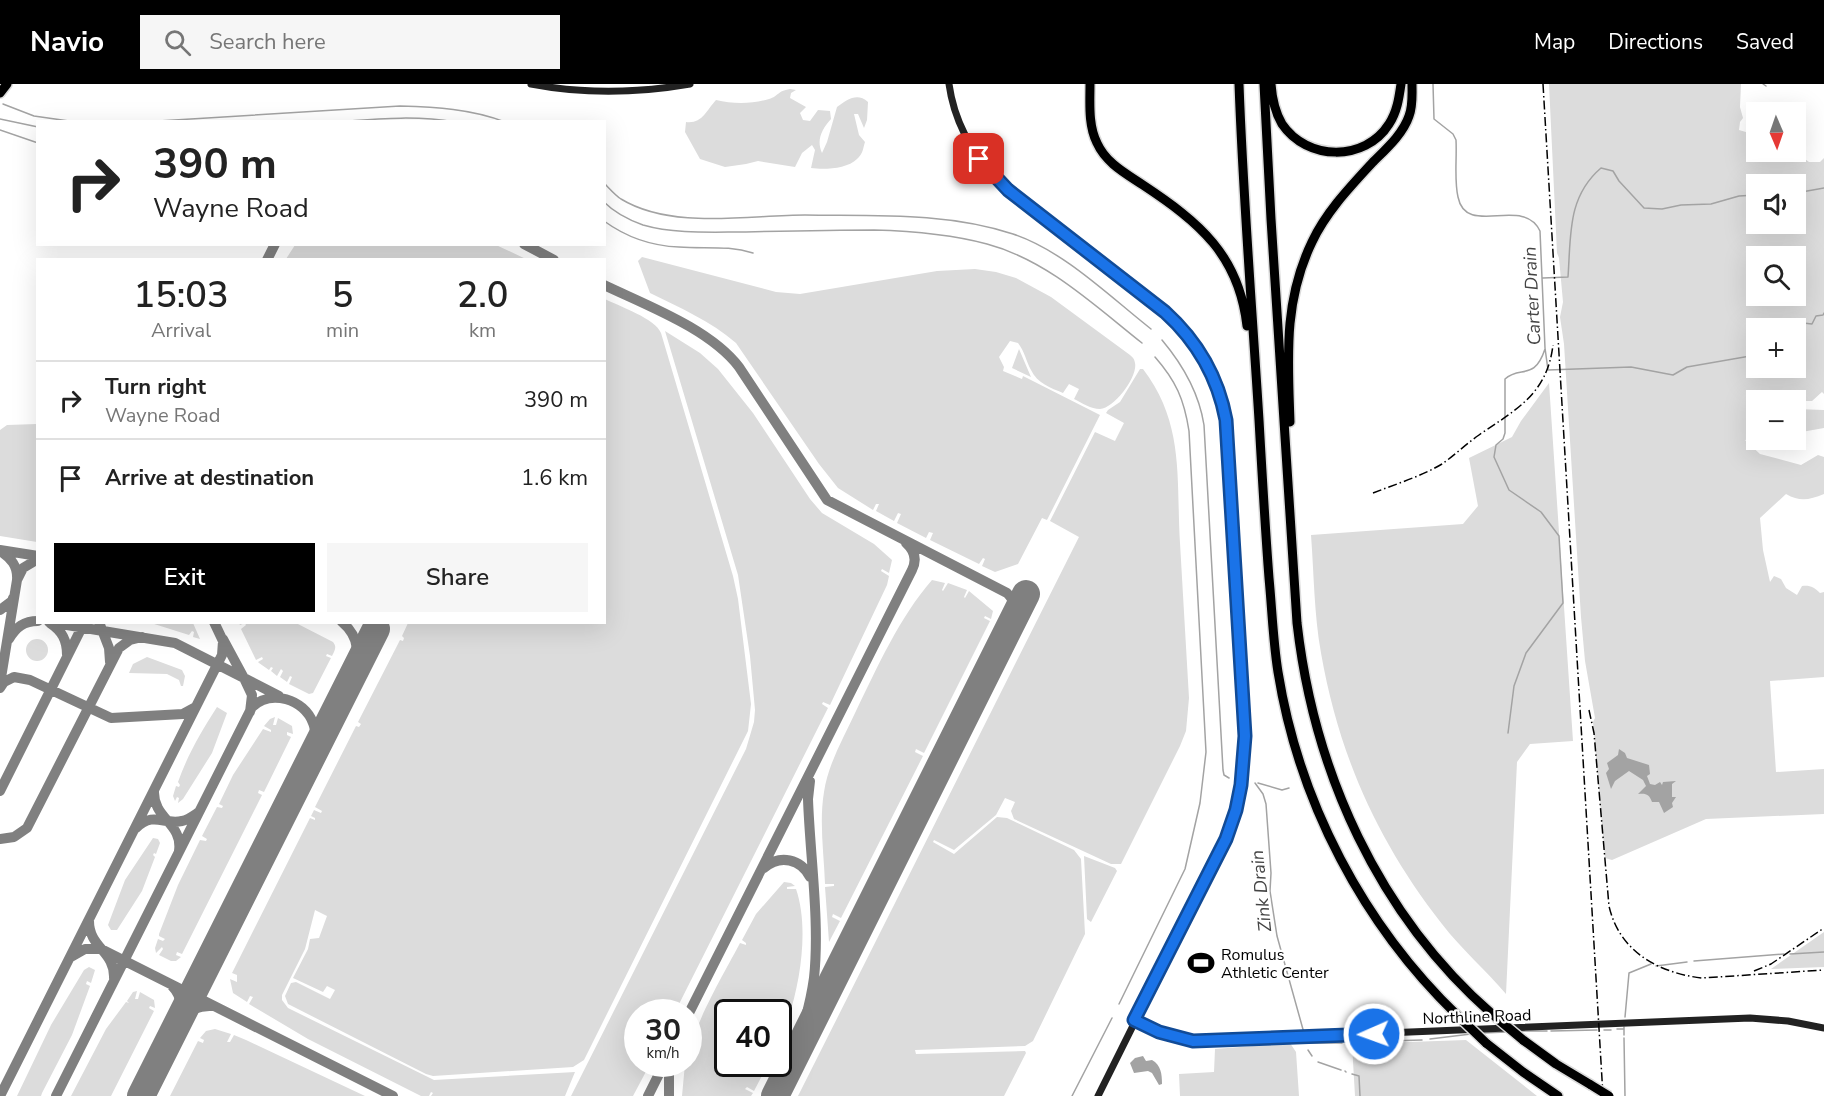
<!DOCTYPE html>
<html lang="en">
<head>
<meta charset="utf-8">
<style>
  :root { --surface:#fff; --page:#f6f6f6; --text:#222; --muted:#767676; --line:#e0e0e0; --accent:#000 }
  body { margin:0; font-family:"Nunito Sans",sans-serif; background:var(--page); color:var(--text); height:100vh; display:flex; flex-direction:column; font-size:22px; white-space:nowrap }
  * { box-sizing:border-box; margin:0 }
  p { font-size:20px; color:var(--muted) }
  .icon { flex:none; width:33px; height:33px; fill:none; stroke:currentColor; stroke-width:2; stroke-linecap:round; stroke-linejoin:round }
  .map { position:relative; flex:1; overflow:hidden }
  .panel { position:absolute; left:36px; top:174px; width:570px; height:366px; display:flex; flex-direction:column; background:var(--surface); border-radius:0px; box-shadow:0 6px 24px #0002 }
  .panel>* { flex:none }
  .banner { position:absolute; left:36px; top:36px; width:570px; height:126px; border-radius:0px; box-shadow:0 6px 24px #0002; background:#fff; color:var(--text); overflow:hidden }
  .needle { width:39px; rotate:178deg }
  .fabs { position:absolute; left:1746px; top:18px; display:grid; gap:12px }
  .fabs a { display:grid; place-items:center; width:60px; height:60px; border-radius:0px; background:var(--surface); box-shadow:0 6px 24px #0002; font-size:30px }
  .speed { position:absolute; left:624px; top:915px; display:flex; gap:12px; font-size:30px; font-weight:700; text-align:center }
  .speed>* { display:grid; place-content:center; width:78px; height:78px; border-radius:50%; background:var(--surface); box-shadow:0 6px 24px #0002; line-height:1 }
  .speed small { font-size:15px; font-weight:400 }
  .speed .limit { border:3px solid #111; border-radius:9px; background:#fff; color:#111 }
  .pin { position:absolute; display:grid; place-items:center; width:51px; height:51px; color:#fff; margin:-26px; border-radius:12px; box-shadow:0 3px 9px #0006 }
  .me { position:absolute; width:66px; margin:-33px; rotate:268deg; stroke-linejoin:round; filter:drop-shadow(0 0 4px #0008) }
  .turn { display:flex; align-items:center; gap:21px; height:126px; padding:0 18px; font-size:27px }
  .turn .icon { width:78px; height:78px; stroke-width:2.5 }
  .turn b { display:block; font-size:42px; line-height:51px }
  .eta { display:flex; justify-content:space-evenly; align-items:center; height:102px; text-align:center }
  .eta b { font-size:36px; font-weight:600; line-height:42px }
  .button { display:flex; gap:12px; margin-top:auto; padding:12px 18px }
  .button a { flex:1; height:69px; border-radius:0px; background:var(--accent); color:#fff; font-size:24px; font-weight:600; line-height:69px; text-align:center }
  .button a+a { background:var(--page); color:var(--text) }
  ul { padding:0; list-style:none }
  li { display:flex; align-items:center; gap:18px; height:78px; padding:0 18px; border-top:2px solid var(--line) }
  li div { flex:1 }
  li b { display:block; font-size:22px }
  li em { font-style:normal }
  header { display:flex; align-items:center; gap:36px; box-sizing:border-box; height:84px; padding:0 30px; background:var(--accent); color:#fff }
  header strong { font-size:28px }
  nav { display:flex; gap:33px; margin-inline-start:auto; font-size:21px }
  .search { width:420px; height:54px; background:var(--page); display:flex; align-items:center; gap:15px; box-sizing:border-box; padding:0 21px; border-radius:0px; color:var(--muted); font-size:22px }
  .map>svg:first-child { display:block }
  .green { fill:#dcdcdc; fill-rule:evenodd }
  .water { fill:#a3a3a3 }
  .lines { fill:none; stroke-linecap:round; stroke-linejoin:round }
  .stream { stroke:#a3a3a3; stroke-width:1.5 }
  .taxiway { stroke:#808080; stroke-width:10 }
  .runway { stroke:#808080; stroke-width:28 }
  .highway-casing { stroke:#dbdbdb; stroke-width:12 }
  .secondary { stroke:#222; stroke-width:7 }
  .highway { stroke:#000; stroke-width:9 }
  .rail { stroke:#000; stroke-width:1.5; stroke-dasharray:9 3 1.5 3; stroke-linecap:butt }
  .highway-bridge-casing { stroke:#dbdbdb; stroke-width:12; stroke-linecap:butt }
  .highway-bridge { stroke:#000; stroke-width:9 }
  .route-casing { stroke:#114b97; stroke-width:15 }
  .route { stroke:#1a73e8; stroke-width:10 }
  .labels { text-anchor:middle; stroke-width:4.5; stroke-linejoin:round; paint-order:stroke }
  .poi-label { font-size:16px; fill:#000; stroke:#fff; text-anchor:start }
  .street-label { font-size:16px; fill:#000; stroke:#fff }
  .water-label { font-size:18px; font-style:italic; fill:#444; stroke:#fff }
</style>
</head>
<body>
<header>
<strong>Navio</strong>
<div class="search"><svg class="icon" aria-label="search" viewBox="0 0 24 24"><circle cx="10" cy="10" r="6"/><path d="M15 15l6 6"/></svg>Search here</div>
<nav><a>Map</a><a>Directions</a><a>Saved</a></nav>
</header>
<div class="map">
<svg width="1824" height="1012" viewBox="0 0 1824 1012">
  <rect width="100%" height="100%" fill="#fff"/>
  <path class="green" d="M1549,0H1741L1740,23L1743,34L1740,38L1739,46L1756,51V68H1796V62L1805,69V75L1809,78H1820L1824,74V310L1822,308L1812,317H1796L1771,311L1776,316H1756V354L1745,356L1760,370L1801,381L1818,371L1824,373V410C1809,416 1800,418 1786,410L1760,434L1763,466L1770,498L1774,492L1781,495L1786,504L1797,511L1802,502C1810,501 1814,503 1820,509L1824,508V593L1770,597L1776,688L1824,685V730L1706,735L1612,776L1605,774L1593,638L1595,634L1585,577L1581,533L1564,260L1560,233L1563,218L1559,174L1557,169ZM1756,100H1796V140H1756ZM1756,172H1796V212H1756ZM1756,244H1796V284H1756Z
    M790,5L796,6L791,9L790,14L806,23L800,29L803,36L810,37L818,26L830,27L831,35C822,45 816,56 822,69L827,58L837,23C847,16 857,8 868,18L867,36L864,44L858,30H854L859,51L865,58C863,64 863,70 857,75C847,85 824,86 811,84L815,66L812,61L802,69L795,83L758,77L746,80L725,83L700,75L685,48L686,38C702,40 706,27 716,16C733,20 752,20 769,15C779,12 777,7 790,5Z
    M295,161H496L526,175H286Z
    M642,173L776,208L800,210L937,187L975,185L996,188L1016,194L1051,213L1130,271C1133,274 1134,274 1135,279C1138,292 1115,324 1100,325C1091,325 1082,319 1074,315L1079,305L1069,300L1063,309C1051,304 1037,299 1031,286C1026,277 1025,268 1018,259L1010,257L999,273L1004,283L1003,287L1022,295L1023,292L1100,331L1047,436L1042,434L1018,480L995,488L982,482L985,475L983,474L979,480L930,456L933,449L929,448L926,454L897,439L901,430L898,429L894,437L876,427L879,420H876L873,426L838,404L819,380L736,259C711,237 680,224 650,209L638,177Z
    M605,215C619,222 656,235 661,249L733,492L738,515L751,620L748,647L584,976L573,983L433,992L426,990L288,920L285,912L291,899L296,898L330,915L335,906L327,902L323,908L293,894L308,865L310,855L319,854L327,832L315,826L305,865L282,911V916L288,924L434,996L575,988L565,1012H431L433,1009L431,1008L429,1012H421L308,955L249,920L253,913L250,912L247,918L233,909L230,895L237,898V891L232,889L310,734L315,736V734L311,732L314,726L321,729L322,727L315,723L356,642L359,643L361,640L358,638L400,556L403,557L404,554L402,552L408,539L604,538Z
    M665,247L700,269L718,285L753,329L810,415L822,429L874,460L892,476L889,489L882,485L881,487L889,492L887,501L830,621L823,618L822,620L828,624L675,928H638V980H650L633,1012H571L746,665L754,638L755,626L750,572L738,491Z
    M1019,265L1031,293L1012,284Z
    M1140,285H1143C1185,340 1176,395 1180,459C1183,511 1186,563 1189,614L1186,647L1180,662L1121,780H1111L1014,735L1011,727L1015,718L1005,714L996,731L954,766L934,756L933,758L954,770L997,733L1007,734L1074,766L1081,775L1085,850L1033,957L1025,962L915,966L916,970L1025,967L1026,969L1004,1012H798L1079,453L1050,437L1095,348L1115,357L1124,339L1106,329L1108,326L1120,318Z
    M1549,299L1573,657L1530,660L1517,678L1506,910C1486,886 1461,865 1442,840C1378,758 1339,672 1321,569C1314,530 1314,490 1311,451L1463,440L1478,422L1469,374L1512,353L1521,337Z
    M1796,325L1824,326V344L1796,349Z
    M37,340V458L0,452V346L7,341Z
    M932,496L945,499L942,506L943,507L948,499L967,506L964,513L965,514L969,507L993,527L991,535L985,532L984,534L990,537L924,669L916,665L915,668L923,672L841,834L833,830L832,833L840,837L829,858L825,803L834,802V800H825C824,770 819,738 824,708C828,680 844,653 856,627C878,582 899,534 932,496Z
    M151,539H193L200,555L193,553L194,548L192,547L189,551Z
    M239,539H296L333,558C337,563 335,566 332,572L327,570L326,572L331,574L313,609L309,610L289,600L292,593L290,592L287,598L280,593L283,587L281,585L277,592L271,587L273,584L271,583L269,586L259,579L258,578L263,575L262,573L256,576L241,545L246,541L245,539L240,541Z
    M26 566a11 11 0 1 1 22 0a11 11 0 1 1-22 0Z
    M147,573L182,586L185,592L183,602H181L179,596L167,590L129,589L133,580Z
    M217,623L227,629L212,669L183,715L178,719L179,714L177,713L175,717L173,712L176,702L179,703L180,701L178,698C188,670 201,648 217,623Z
    M275,633L273,641H276L278,634L292,642L293,650L287,648V651L291,653L264,708L259,706L258,709L262,711L182,870L177,868L176,871L181,873L176,877H171L159,871L163,865L162,863L156,869L155,864L158,855L163,857L165,855L159,852V850L178,801L200,756L206,757L207,755L202,752L217,723L222,724L223,722L219,720L233,691L263,645L271,648V646L264,642L270,635Z
    M153,754L158,755L160,759L156,770L154,769L153,771L155,773L142,807L117,846H111L108,841L125,796Z
    M1084,772L1115,784L1117,787L1091,838L1087,835Z
    M784,798L791,799L795,802L787,803V805H796C811,848 798,917 779,958L778,928H728V980H768L754,1007L747,1003L745,1005L753,1009L751,1012H682L685,980H688C688,949 725,888 740,859L746,861V859L742,856L756,830Z
    M1824,848V883L1771,885Z
    M89,883L95,886L91,899L87,897L86,900L90,902L72,951L42,1009L41,1012H17L51,941L84,886Z
    M137,907L135,915H138L140,908L154,916L155,924L150,922L149,924L154,927L111,1012H71L106,945L126,918L129,919L127,917L133,908Z
    M215,945L231,950L227,958H230L234,951L246,956L365,1012H170L198,957L203,959L204,956L200,954L206,947Z
    M1466,956L1537,1012H1355L1352,960Z
    M1290,959L1296,968L1299,1012H1180L1179,990L1214,988L1215,965Z"/>
  <path class="water" d="M1619,665L1625,669L1627,674L1649,681L1650,690L1647,692L1650,700L1655,701L1660,698L1662,701L1663,698L1676,697L1672,700V713H1676L1672,719L1673,723L1664,729L1659,718H1652C1649,710 1646,709 1638,710L1646,702L1643,696L1629,687L1615,697L1611,705L1606,689L1609,685L1607,679L1618,671Z
    M1143,972L1146,977L1152,976C1161,981 1162,990 1162,1000L1159,1001L1152,989L1148,987L1134,989L1130,979L1135,974Z"/>
  <g class="lines">
    <path class="stream" d="M1433,0L1434,35L1453,50L1456,56C1457,75 1454,96 1458,113C1466,154 1523,111 1540,147L1545,264L1548,286L1631,283L1673,291L1687,283L1756,271
      M1763,0L1766,2
      M3,20L34,32L76,38
      M0,35L38,43
      M142,38L400,22C435,23 472,25 505,38
      M335,38C376,35 415,31 455,38
      M0,46L38,59
      M604,99C609,104 615,111 621,115C672,146 748,131 805,131C874,132 946,128 1013,150C1064,167 1109,212 1151,245
      M1796,109L1824,104
      M604,118C615,129 629,136 643,141C674,150 711,148 743,148C787,147 830,146 874,146C912,147 950,150 987,160C1047,176 1094,221 1142,259
      M604,137C626,153 651,162 679,163C705,165 728,161 753,169
      M1543,194L1568,193C1571,152 1567,113 1601,84L1613,87L1619,97L1644,124L1662,125L1681,121L1711,120L1739,112L1756,111
      M1765,244L1803,239L1812,240L1816,232L1823,231L1824,229
      M1162,256C1183,281 1199,309 1204,341L1223,686L1224,691L1229,694
      M1508,649L1514,602L1526,569L1563,519L1559,452L1541,428L1509,406L1494,373L1496,361L1503,355L1505,349V295C1520,281 1534,298 1545,265
      M1255,699L1263,710L1266,720L1271,789L1270,807L1277,852L1304,949
      M1258,699L1282,706L1289,704
      M1790,870L1824,868
      M1694,877L1784,870
      M1656,882L1687,878
      M1119,920L1185,785L1200,719L1206,668L1189,347C1184,315 1176,297 1155,273
      M1625,933L1629,889L1651,880
      M1617,945H1623
      M1604,946H1611
      M1518,947H1547
      M1551,947L1597,946
      M1482,949L1507,948
      M1624,951V943
      M1624,954L1625,1012
      M1430,955L1471,950
      M1352,958L1422,956
      M1307,959H1342
      M1308,966L1312,972
      M1318,978L1341,986
      M1345,987L1346,988
      M1352,990L1359,992L1360,1012
      M1072,1012L1112,934"/>
    <path class="taxiway" d="M524,160L554,176
      M267,176L275,160
      M604,201C648,222 710,245 739,283L827,416L1007,509C1015,517 1017,525 1013,536
      M0,466L38,472
      M0,467C11,474 18,482 17,496L23,484L38,475
      M0,526L12,517L13,514
      M49,538L175,559L244,594L252,611L250,628
      M99,538L109,564L110,578
      M342,538C361,554 359,572 352,593
      M50,539C62,547 67,556 67,571
      M9,555C16,543 24,537 38,537
      M223,555L244,594L279,612
      M0,600L17,496
      M0,604L4,598L14,593L30,596L111,634L183,630L194,624
      M0,707L84,539
      M154,707C153,735 183,739 179,767
      M136,744C154,727 163,741 182,737C188,736 193,732 199,728
      M0,755L14,753L27,744L119,564L130,556L142,553
      M764,784C780,770 801,775 810,793
      M89,837C89,864 115,867 114,894
      M71,873L85,865H101L393,1012
      M172,902C184,914 181,927 176,941
      M688,931L912,486C917,476 915,467 906,459
      M180,936C189,926 198,921 213,922
      M792,979C801,951 810,923 814,894C820,838 810,772 808,715L810,697
      M0,1012L222,571L223,557L214,538
      M56,1012L252,623C271,605 304,615 313,639C317,648 315,658 314,668
      M648,1012L664,980
      M669,1012V980"/>
    <path class="runway" d="M141,1012L376,545
      M775,1012L1026,510"/>
    <g class="highway-casing">
      <path id="highway" d="M1090,0C1090,19 1088,41 1097,59C1106,79 1125,89 1143,101C1199,138 1239,171 1247,242
        M1239,0C1243,112 1252,224 1259,336C1262,389 1265,442 1269,494C1272,525 1273,557 1278,588C1299,718 1363,841 1459,933
        M1264,0L1271,135L1297,539C1314,688 1378,830 1492,930
        M1271,0C1272,14 1275,28 1282,40C1307,77 1365,78 1389,40C1397,28 1399,14 1401,0
        M0,9L7,0
        M1290,338C1288,275 1283,218 1312,158C1326,128 1350,103 1373,78C1386,65 1403,50 1409,32C1413,22 1412,11 1412,0
        M1523,956L1556,980L1591,1001
        M1486,959L1523,988L1558,1012"/>
    </g>
    <path class="secondary" d="M531,0C583,10 638,9 690,0
      M949,0C954,37 972,69 997,97L1165,228C1200,260 1221,300 1228,346C1232,405 1235,465 1238,524C1243,606 1254,675 1226,755L1098,1012
      M1134,936L1159,948L1193,957L1750,934L1788,937L1824,944"/>
    <use href="#highway" class="highway"/>
    <path class="rail" d="M1543,0L1603,1012
      M1373,409C1396,400 1422,392 1442,380C1455,371 1466,360 1479,351C1515,326 1547,311 1553,261
      M1589,626L1594,649L1609,822C1619,867 1658,889 1702,894L1824,886
      M1754,887L1771,880L1824,844"/>
    <g class="highway-bridge-casing">
      <path id="highway-bridge" d="M1492,930L1523,956
        M1459,933L1486,959
        M1591,1001L1609,1012"/>
    </g>
    <use href="#highway-bridge" class="highway-bridge"/>
  </g>
  <g class="lines">
    <g class="route-casing">
      <path id="route" d="M979,75L1008,106L1165,228C1197,257 1218,293 1226,336L1245,652L1241,701L1236,726L1226,755L1134,936L1159,948L1193,957L1374,950"/>
    </g>
    <use href="#route" class="route"/>
  </g>
  <defs>
    <g id="stadium-bare" transform="scale(2.07)"><path d="M0-5a6.5 5 0 1 0 0 10a6.5 5 0 1 0 0-10ZM-3.5-1.8h7v3.6h-7Z" fill="#000" stroke="#fff" stroke-width="2.5" paint-order="stroke"/></g>
  </defs>
  <g fill-rule="evenodd">
    <use href="#stadium-bare" x="1201" y="879"/>
  </g>
  <g class="labels">
    <g class="poi-label">
      <text x="1221" y="876">Romulus<tspan x="1221" dy="18">Athletic Center</tspan></text>
    </g>
    <g class="street-label">
      <text transform="translate(1477 932) rotate(-2)" y="6">Northline Road</text>
    </g>
    <g class="water-label">
      <text transform="translate(1532 212) rotate(-93)" y="6">Carter Drain</text>
      <text transform="translate(1261 807) rotate(-96)" y="6">Zink Drain</text>
    </g>
  </g>
</svg>
<div class="fabs">
<a><svg class="needle" viewBox="-14 -14 28 28"><path d="M0-13l5 13h-10z" fill="#e53935"/><path d="M0 13l5-13h-10z" fill="#767676"/></svg></a>
<a><svg class="icon" aria-label="sound" viewBox="0 0 24 24"><path d="M4 9h4l5-4v14l-5-4H4zM17 9q2 3 0 6"/></svg></a>
<a><svg class="icon" aria-label="search" viewBox="0 0 24 24"><circle cx="10" cy="10" r="6"/><path d="M15 15l6 6"/></svg></a>
<a>+</a>
<a>−</a>
</div>
<div class="speed"><div>30<small>km/h</small></div><div class="limit">40</div></div>
<div class="pin" style="left:979px;top:75px;background:#d93025"><svg class="icon" aria-label="arrive" viewBox="0 0 24 24"><path d="M6 21V4h12l-3 4 3 4H6"/></svg></div>
<svg class="me" style="left:1374px;top:950px" viewBox="-20 -20 40 40"><circle r="17" fill="#1a73e8" stroke="#fff" stroke-width="3"/><path d="M0-11L8 9 0 5-8 9z" fill="#fff"/></svg>
<div class="banner">
<div class="turn"><svg class="icon" aria-label="right" viewBox="0 0 24 24"><path d="M7 20v-9h11M14 6l5 5-5 5"/></svg><div><b>390 m</b>Wayne Road</div></div>
</div>
<section class="panel">
<div class="eta">
<div><b>15:03</b><p>Arrival</p></div>
<div><b>5</b><p>min</p></div>
<div><b>2.0</b><p>km</p></div>
</div>
<ul>
<li><svg class="icon" aria-label="right" viewBox="0 0 24 24"><path d="M7 20v-9h11M14 6l5 5-5 5"/></svg><div><b>Turn right</b><p>Wayne Road</p></div><em>390 m</em></li>
<li><svg class="icon" aria-label="arrive" viewBox="0 0 24 24"><path d="M6 21V4h12l-3 4 3 4H6"/></svg><div><b>Arrive at destination</b></div><em>1.6 km</em></li>
</ul>
<div class="button"><a>Exit</a><a>Share</a></div>
</section>
</div>
</body>
</html>
